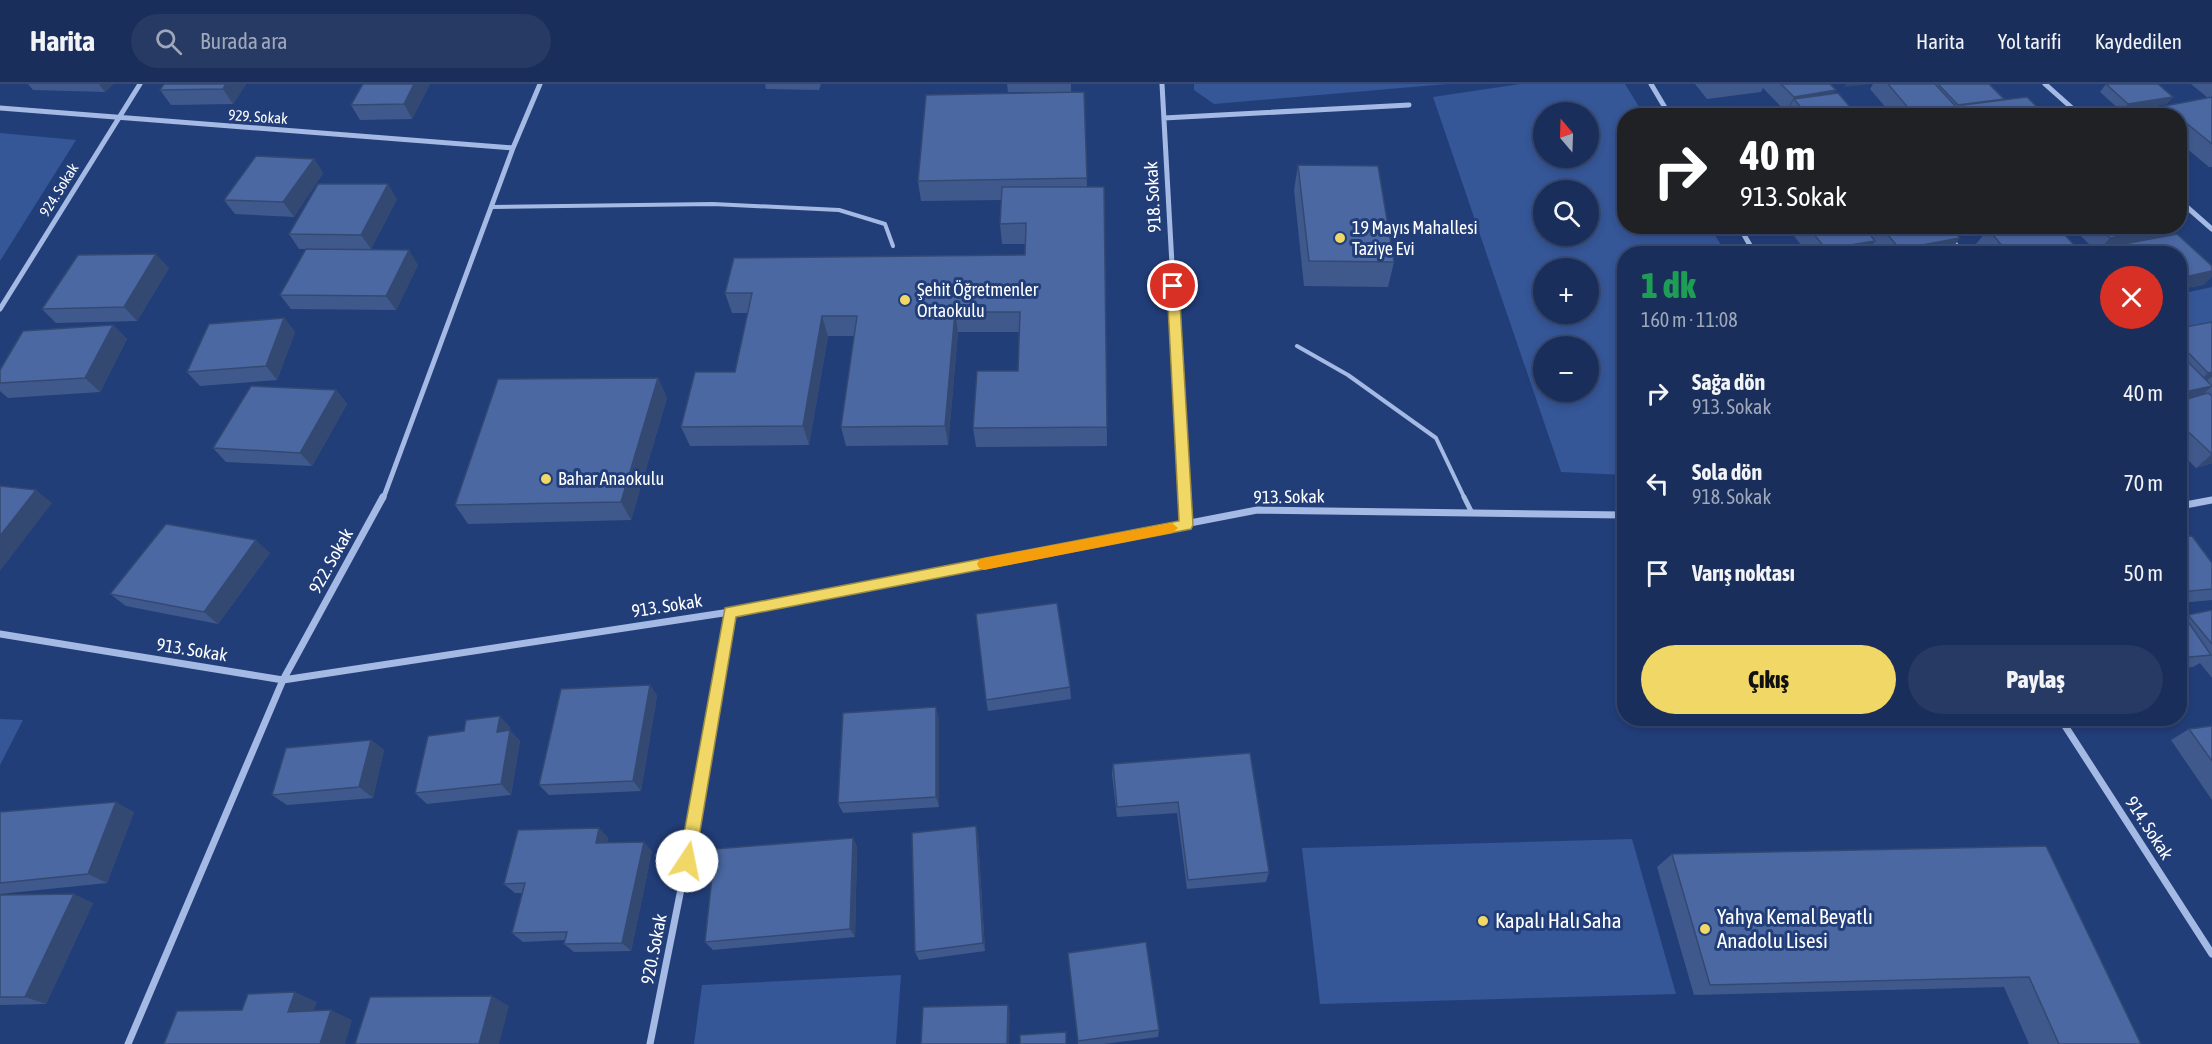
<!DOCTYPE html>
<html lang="tr">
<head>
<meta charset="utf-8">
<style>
  :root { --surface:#1a2e5b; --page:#273a64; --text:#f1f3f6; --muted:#9fa8bb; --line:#384a71; --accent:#f0d766 }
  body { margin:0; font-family:"Asap Condensed",sans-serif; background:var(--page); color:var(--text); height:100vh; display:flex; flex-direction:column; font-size:22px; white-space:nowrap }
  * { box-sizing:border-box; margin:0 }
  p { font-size:20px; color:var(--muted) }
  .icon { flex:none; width:33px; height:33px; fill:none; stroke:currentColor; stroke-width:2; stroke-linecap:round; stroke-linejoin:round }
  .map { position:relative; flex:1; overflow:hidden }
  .side { position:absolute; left:1617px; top:162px; width:570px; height:480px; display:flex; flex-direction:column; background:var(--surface); border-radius:24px; box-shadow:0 3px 9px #0003,0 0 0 2px var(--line) }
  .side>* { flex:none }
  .hud { position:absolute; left:1617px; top:24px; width:570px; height:126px; border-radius:24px; box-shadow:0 3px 9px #0003,0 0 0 2px var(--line); background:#202124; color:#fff; overflow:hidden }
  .needle { width:39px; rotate:341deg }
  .controls { position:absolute; left:1533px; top:18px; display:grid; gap:12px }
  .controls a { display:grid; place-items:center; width:66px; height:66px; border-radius:50%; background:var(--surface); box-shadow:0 3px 9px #0003,0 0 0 2px var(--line); font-size:30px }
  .pin { position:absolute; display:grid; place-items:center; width:51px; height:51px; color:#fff; margin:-26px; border:3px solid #fff; border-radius:50%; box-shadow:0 2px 6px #0007 }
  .me { position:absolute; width:66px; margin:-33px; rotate:11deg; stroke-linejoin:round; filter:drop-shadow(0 0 4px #0008) }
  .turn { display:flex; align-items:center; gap:21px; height:126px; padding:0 24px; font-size:27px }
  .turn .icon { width:78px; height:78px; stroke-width:2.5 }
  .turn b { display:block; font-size:42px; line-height:51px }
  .round { display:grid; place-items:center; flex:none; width:63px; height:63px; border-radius:32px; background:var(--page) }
  .overview { display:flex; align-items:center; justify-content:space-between; height:102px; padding:0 24px }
  h1 { font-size:36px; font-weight:800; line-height:45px; color:#1e9e55 }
  .action { display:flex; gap:12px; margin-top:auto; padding:12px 24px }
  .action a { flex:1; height:69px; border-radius:36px; background:var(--accent); color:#111; font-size:24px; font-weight:800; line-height:69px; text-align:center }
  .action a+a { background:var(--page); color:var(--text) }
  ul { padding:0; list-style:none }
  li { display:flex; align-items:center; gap:18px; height:90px; padding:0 24px }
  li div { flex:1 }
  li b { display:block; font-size:22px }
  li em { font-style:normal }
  header { display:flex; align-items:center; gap:36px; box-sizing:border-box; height:84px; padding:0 30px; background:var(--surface); border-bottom:2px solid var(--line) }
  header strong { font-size:28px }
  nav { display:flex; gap:33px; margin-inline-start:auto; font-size:21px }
  .search { width:420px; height:54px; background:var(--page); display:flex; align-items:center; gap:15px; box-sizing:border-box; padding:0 21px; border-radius:33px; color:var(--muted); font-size:22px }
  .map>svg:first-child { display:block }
  .green { fill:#355697; fill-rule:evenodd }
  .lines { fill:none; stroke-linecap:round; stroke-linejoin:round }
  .lane-far1 { stroke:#a4bae4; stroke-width:4 }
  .lane { stroke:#a4bae4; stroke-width:5 }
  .street-far1 { stroke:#a4bae4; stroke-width:5 }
  .street { stroke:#a4bae4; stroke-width:7 }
  .wall { fill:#40598c }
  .shaded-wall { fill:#344972 }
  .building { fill:#4b68a3; stroke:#344972; stroke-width:1.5 }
  .route { fill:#f0d766; stroke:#9c8c42; stroke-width:1.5 }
  .slow { fill:#f59e0b }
  .poi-dot { fill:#f0d766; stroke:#223e79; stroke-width:2 }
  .labels { text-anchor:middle; stroke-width:6; stroke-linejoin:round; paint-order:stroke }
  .far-street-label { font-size:15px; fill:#fff; stroke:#223e79 }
  .street-label { font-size:18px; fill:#fff; stroke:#223e79 }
  .poi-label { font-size:18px; fill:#fff; stroke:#223e79; text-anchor:start }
  .near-poi-label { font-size:21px; fill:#fff; stroke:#223e79; text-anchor:start }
</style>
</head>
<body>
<header>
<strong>Harita</strong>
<div class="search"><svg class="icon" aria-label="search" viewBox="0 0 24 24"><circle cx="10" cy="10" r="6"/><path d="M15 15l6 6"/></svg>Burada ara</div>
<nav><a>Harita</a><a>Yol tarifi</a><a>Kaydedilen</a></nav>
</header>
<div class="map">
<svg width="2212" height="960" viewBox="0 0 2212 960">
  <rect width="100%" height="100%" fill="#223e79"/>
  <path class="green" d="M1194,0H1447L1214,20L1194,6Z
    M1520,0H1625L1644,31L1624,32V142L1710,143L1726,169L1624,170V391L1561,388L1433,13ZM1588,28V74H1544V28ZM1588,106V152H1544V106ZM1588,184V230H1544V184ZM1588,262V308H1544V262Z
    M0,49L76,56L0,177Z
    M2212,203V246L2180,251V210Z
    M0,635L23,636L0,681Z
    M1632,755L1676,910L1320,920L1302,764Z
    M901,891L896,960H694L702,901Z"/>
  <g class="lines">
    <path class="lane-far1" d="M491,123L713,120L839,126L885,140L893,162
      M1297,262L1348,291L1436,354L1465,415"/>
    <path class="lane" d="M1464,413L1472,429"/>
    <path class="street-far1" d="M1162,0L1185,415
      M1651,0L1670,32
      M2045,0L2081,32
      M0,24L513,64
      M1164,34L1409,21
      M2180,117L2212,145
      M1739,142L1755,170
      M1943,142L1962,170
      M0,225L140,0
      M383,415L513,64L540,0"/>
    <path class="street" d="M1184,413L1186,441
      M2180,422L2212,416
      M2180,449L2187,459
      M0,550L283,596L730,528L1257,426L1624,431
      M2060,634L2212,870
      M128,960L283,596L383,413
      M650,960L700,710L730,528"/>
  </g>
  <path class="wall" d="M28,0H113L105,8L33,6Z
    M164,0H246L233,20L171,21L160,6Z
    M430,0L412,35L360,36L351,21Z
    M765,0H821L819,6L766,5Z
    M1007,0H1071V8H1008Z
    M1695,0H1830L1836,6L1833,10L1858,32H1788L1786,30L1787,28H1786L1763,4L1761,8L1707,15Z
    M1873,0H1989L2004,16L2046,32H1893L1870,5Z
    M2106,0L2173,13L2166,20L2121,27L2100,8Z
    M2191,0H2212V83H2209L2180,59V32H2156L2165,22L2208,14Z
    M1084,8L1087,103H1104L1107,362L976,363L973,344L1018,287L1019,248H958L948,361L846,362L841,343L854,252H828L809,361L690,362L681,343L735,288L748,229H732L725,209L1025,171V160H1002L1000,140L1002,116L921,117L918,97Z
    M314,75L323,89L294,133L235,130L224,116Z
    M1298,81L1394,178L1388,203L1304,202L1294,106Z
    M397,115L371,165H299L289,150Z
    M1789,142H1863L1864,144L1865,142H1949V169L1945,170H1881L1873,161L1867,170H1808L1788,144Z
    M1979,142H2057L2082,170H1985L1976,160L1985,149Z
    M2071,142H2180L2175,150L2212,182V192L2203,201L2180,205V170H2106L2110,166L2097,168Z
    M418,181L396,226L291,225L280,211Z
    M169,184L137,237L56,239L42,225Z
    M284,234L295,248L277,296L200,302L187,288Z
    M2212,238V379L2196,384L2180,368V244Z
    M113,241L127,255L100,308L8,314L0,307V286Z
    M658,294L667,314L631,436L468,440L455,421Z
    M336,306L347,320L312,382L226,378L213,364Z
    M2180,453L2212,479V516L2180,519Z
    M270,469L218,540L126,522L110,510Z
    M2180,526L2184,533L2188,531L2212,526V594L2200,579L2193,583L2180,584Z
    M650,601L657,612L641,707L549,711L539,701Z
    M1070,603L1071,615L988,627L986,616Z
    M939,634V723L843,729L838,719Z
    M2212,642V716L2171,656L2189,645Z
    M510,643L509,646L520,657L511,711L427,720L415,709Z
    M371,656L384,666L373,714L287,721L272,711Z
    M1250,669L1269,788L1266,798L1187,805L1177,729L1117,733L1112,690L1113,680Z
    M0,728H134L107,799L0,810Z
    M599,744L608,754L607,758L652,767L631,867L574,868L564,860L565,856L523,858L512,849L522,809H515L504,800Z
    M978,752L985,867L919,876L915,868Z
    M853,754L857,763L855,853L713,866L705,858Z
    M2046,762L2141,960H2029L2004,903L1694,911L1657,783L1672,770Z
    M0,811L93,819L46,920L0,921Z
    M1068,869L1159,946L1158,953L1104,960H1078Z"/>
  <path class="shaded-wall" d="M99,0H113L105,8Z
    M226,0H246L233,20L223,5Z
    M414,0H430L412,35L404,20Z
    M1846,0H1870L1844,3Z
    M1836,6L1827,20L1794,15L1787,28H1786L1794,13Z
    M2173,13L2166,20L2121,27L2128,20Z
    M314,75L323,89L294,133L283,118Z
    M388,100L397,115L371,165L361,151Z
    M2184,140L2171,154L2113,162L2110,166L2097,168L2110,154L2170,142H2180V141Z
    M1960,154L1949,169L1945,170H1897L1900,165Z
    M1875,157L1867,170H1823L1826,165Z
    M409,166L418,181L396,226L386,212Z
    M156,170L169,184L137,237L124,223Z
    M2212,187V192L2203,201L2180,205V194Z
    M955,228L958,248L948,361L945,342Z
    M822,232L828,252L809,361L803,342Z
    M284,234L295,248L277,296L266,282Z
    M113,241L127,255L100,308L85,294Z
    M2212,288V294L2211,293L2203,301L2193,303L2208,289Z
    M658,294L667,314L631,436L621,418Z
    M2212,302L2197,316L2180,320V309Z
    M336,306L347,320L312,382L300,369Z
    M2212,370V379L2196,384Z
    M36,406L52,419L0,487V452Z
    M256,456L270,469L218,540L204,528Z
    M650,601L657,612L641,707L633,697Z
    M936,623L939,634V723L936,713Z
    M500,632L510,643L507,659L497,648Z
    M510,646L520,657L511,711L501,700Z
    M371,656L384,666L373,714L359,703Z
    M116,718L134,728L107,799L88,790Z
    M976,742L978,752L985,867L983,859Z
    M599,744L608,754L605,768L596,759Z
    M853,754L857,763L855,853L850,845Z
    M644,758L652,767L631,867L622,859Z
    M74,810L93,819L46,920L25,913Z
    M295,908L317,918L310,937L288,928Z
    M492,912L509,922L499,960H479Z
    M1008,921L1010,928L1009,960H1007Z
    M331,926L352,936L345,960H320Z"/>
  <path class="building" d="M164,0H226L223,5L160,6Z
    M363,0H414L404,20L351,21Z
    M1781,0H1830L1836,6L1794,13Z
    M1888,0H1935L1959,26L1915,32Z
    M1938,0H1989L2004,15L1958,21Z
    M2106,0H2158L2173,13L2128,20Z
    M1084,8L1087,94L918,97L926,11Z
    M1838,9L1858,32H1808L1794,15Z
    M2027,13L2046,32H1973L1963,21Z
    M2212,13V60L2180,34V32H2177L2165,22Z
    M256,72L314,75L283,118L224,116Z
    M1298,81L1378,82L1394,178L1309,177Z
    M318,100H388L361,151L289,150Z
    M1002,103H1104L1107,343L973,344L977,287H1018L1020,228H955L945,342L841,343L857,232H822L803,342L681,343L695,288H735L752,209H725L734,174L1025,171L1026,139L1000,140Z
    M2180,135L2184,140L2180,141Z
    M1807,142H1863L1875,157L1826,165Z
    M1880,142H1949L1960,154L1900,165Z
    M1992,142H2006L1994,144Z
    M2006,142H2057L2082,170H2009L1988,145Z
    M2098,142H2170L2110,154Z
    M2177,150L2212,182V187L2180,194V170H2121L2113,162Z
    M306,165L409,166L386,212L280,211Z
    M1934,165L1937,170H1895Z
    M156,170L124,223L42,225L78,171Z
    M284,234L266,282L187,288L209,240Z
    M2212,238V288L2208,289L2180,260V244Z
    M113,241L85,294L0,299V286L23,247Z
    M2180,270L2212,302L2180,309Z
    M658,294L621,418L455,421L498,295Z
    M251,302L336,306L300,369L213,364Z
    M2208,309L2212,312V370L2180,340V317Z
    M0,402L36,406L0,452Z
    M166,440L256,456L204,528L110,510Z
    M2192,452L2212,479V505L2180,508V453Z
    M1057,519L1070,603L986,616L976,530Z
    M2180,526L2211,571L2180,574Z
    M2212,526V560L2188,531Z
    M650,601L633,697L539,701L561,605Z
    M936,623V713L838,719L843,629Z
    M500,632L497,648L510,646L501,700L415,709L428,652L464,647L466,636Z
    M2212,642V677L2189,645Z
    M371,656L359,703L272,711L286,664Z
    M1250,669L1269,788L1188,796L1178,718L1117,723L1113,680Z
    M116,718L88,790L0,799V728Z
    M976,742L983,859L915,868L912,749Z
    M599,744L596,759L644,758L622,859L564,860L567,848L512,849L525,799L504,800L518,746Z
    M853,754L850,845L705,858L715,765Z
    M2046,762L2141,960H2059L2029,893L1710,901L1672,770Z
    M74,810L25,913H0V811Z
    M1146,858L1159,946L1078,957L1068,869Z
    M295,908L288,928L331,926L320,960H164L177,927L242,926L248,910Z
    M492,912L479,960H355L370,913Z
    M1008,921L1007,960H921L923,923Z
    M1066,948V960H1020V951Z"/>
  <path class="route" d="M1173,198L1179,202L1193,441L1191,445L736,533L695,777L692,782L687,785L681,782L679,777L725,524L1179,437L1167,202Z"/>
  <path class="slow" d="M1172,439L1178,444L1172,449L984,486L979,484L977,480L979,476L984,474Z"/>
  <g class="poi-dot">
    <circle cx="1340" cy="154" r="6"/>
    <circle cx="905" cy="216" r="6"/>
    <circle cx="546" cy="395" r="6"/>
    <circle cx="1483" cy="837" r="6"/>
    <circle cx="1705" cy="845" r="6"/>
  </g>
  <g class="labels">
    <g class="far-street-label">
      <text transform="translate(258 33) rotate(4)" y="5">929. Sokak</text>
      <text transform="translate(59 106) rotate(-58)" y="5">924. Sokak</text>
    </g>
    <g class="street-label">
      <text transform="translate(1153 113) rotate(-93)" y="6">918. Sokak</text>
      <text transform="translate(1289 413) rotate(-1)" y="6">913. Sokak</text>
      <text transform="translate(331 477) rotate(-61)" y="6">922. Sokak</text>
      <text transform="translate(667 522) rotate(-9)" y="6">913. Sokak</text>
      <text transform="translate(192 566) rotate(9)" y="6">913. Sokak</text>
      <text transform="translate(2149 744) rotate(57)" y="6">914. Sokak</text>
      <text transform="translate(654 865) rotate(-79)" y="6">920. Sokak</text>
    </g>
    <g class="poi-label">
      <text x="1352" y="150">19 Mayıs Mahallesi<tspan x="1352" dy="21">Taziye Evi</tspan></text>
      <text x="917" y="212">Şehit Öğretmenler<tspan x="917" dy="21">Ortaokulu</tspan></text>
      <text x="558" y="401">Bahar Anaokulu</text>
    </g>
    <g class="near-poi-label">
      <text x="1717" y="840">Yahya Kemal Beyatlı<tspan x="1717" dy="24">Anadolu Lisesi</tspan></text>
      <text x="1495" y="844">Kapalı Halı Saha</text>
    </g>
  </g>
</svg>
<div class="controls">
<a><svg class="needle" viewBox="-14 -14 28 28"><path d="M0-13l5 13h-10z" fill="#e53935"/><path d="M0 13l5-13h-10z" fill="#9fa8bb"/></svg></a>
<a><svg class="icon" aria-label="search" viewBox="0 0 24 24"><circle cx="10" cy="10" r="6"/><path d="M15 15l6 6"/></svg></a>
<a>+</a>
<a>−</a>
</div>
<div class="pin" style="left:1173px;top:202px;background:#d93025"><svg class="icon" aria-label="arrive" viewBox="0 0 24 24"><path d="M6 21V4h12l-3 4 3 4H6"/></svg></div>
<svg class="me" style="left:687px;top:777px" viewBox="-20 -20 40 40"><circle r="19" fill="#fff"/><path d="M0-13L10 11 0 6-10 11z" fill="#f0d766"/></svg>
<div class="hud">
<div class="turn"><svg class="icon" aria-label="right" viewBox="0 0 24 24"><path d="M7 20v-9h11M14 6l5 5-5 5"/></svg><div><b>40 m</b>913. Sokak</div></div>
</div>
<section class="side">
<div class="overview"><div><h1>1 dk</h1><p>160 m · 11:08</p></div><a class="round" style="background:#d93025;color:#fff"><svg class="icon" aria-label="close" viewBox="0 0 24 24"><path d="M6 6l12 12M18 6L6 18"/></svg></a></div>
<ul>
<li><svg class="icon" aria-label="right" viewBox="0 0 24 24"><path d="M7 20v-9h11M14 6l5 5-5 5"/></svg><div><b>Sağa dön</b><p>913. Sokak</p></div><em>40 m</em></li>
<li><svg class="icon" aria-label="left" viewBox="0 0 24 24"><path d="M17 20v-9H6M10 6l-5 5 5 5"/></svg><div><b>Sola dön</b><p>918. Sokak</p></div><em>70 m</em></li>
<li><svg class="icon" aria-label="arrive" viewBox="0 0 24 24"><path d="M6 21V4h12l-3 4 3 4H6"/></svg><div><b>Varış noktası</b></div><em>50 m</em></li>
</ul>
<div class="action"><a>Çıkış</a><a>Paylaş</a></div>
</section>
</div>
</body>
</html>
